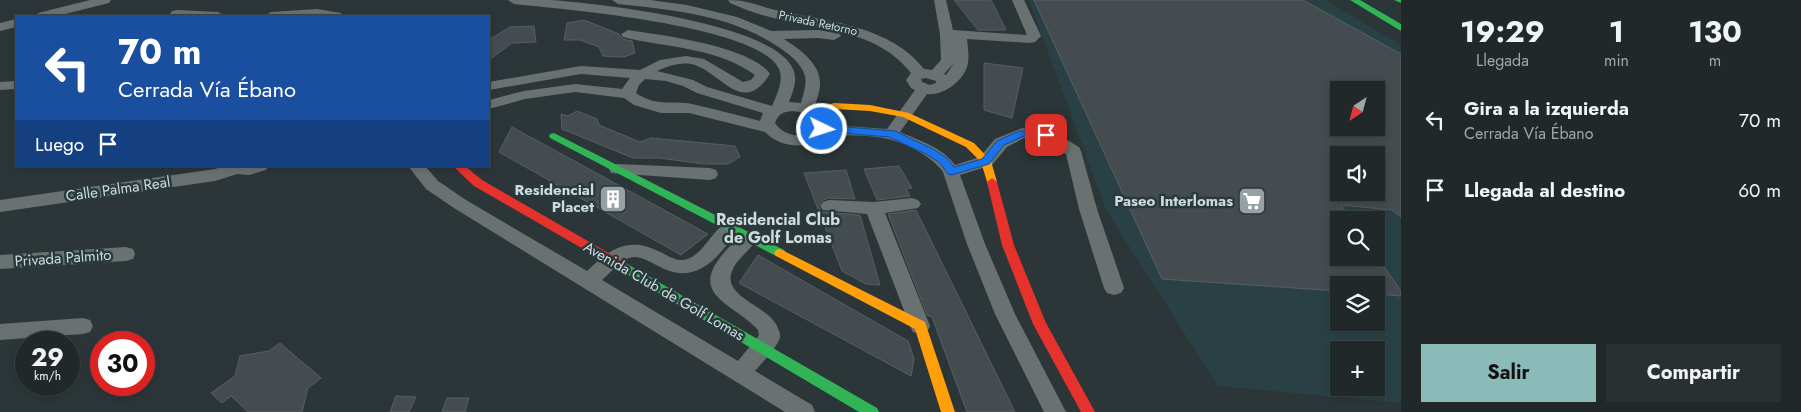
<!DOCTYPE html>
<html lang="es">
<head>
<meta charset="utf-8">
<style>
  :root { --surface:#21282a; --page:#293032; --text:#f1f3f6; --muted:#a2a6a8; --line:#3e4447; --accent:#8bbbb9 }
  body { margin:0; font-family:Jost,sans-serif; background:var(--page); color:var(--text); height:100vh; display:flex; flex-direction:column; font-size:19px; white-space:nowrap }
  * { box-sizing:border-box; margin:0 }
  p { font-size:16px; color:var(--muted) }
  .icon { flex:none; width:28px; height:28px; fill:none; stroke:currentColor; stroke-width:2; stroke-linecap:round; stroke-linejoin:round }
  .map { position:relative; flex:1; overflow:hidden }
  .sheet { display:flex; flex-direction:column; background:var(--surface); width:400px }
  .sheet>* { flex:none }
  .hud { position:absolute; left:15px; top:15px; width:475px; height:152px; border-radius:0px; box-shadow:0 2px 8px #0003,0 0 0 1px var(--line); background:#1a4fa0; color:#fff; overflow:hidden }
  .needle { width:32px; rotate:216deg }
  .controls { position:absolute; left:1330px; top:81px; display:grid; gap:10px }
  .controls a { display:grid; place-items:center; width:55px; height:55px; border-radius:0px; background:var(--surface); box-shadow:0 2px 8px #0003,0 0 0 1px var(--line); font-size:25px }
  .speed { position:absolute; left:15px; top:331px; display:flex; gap:10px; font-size:25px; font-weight:700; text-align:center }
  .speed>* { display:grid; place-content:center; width:65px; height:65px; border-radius:50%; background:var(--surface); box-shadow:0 2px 8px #0003,0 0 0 1px var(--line); line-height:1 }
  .speed small { font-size:12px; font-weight:400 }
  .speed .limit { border:8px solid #d22; background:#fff; color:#111 }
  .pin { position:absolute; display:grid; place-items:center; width:42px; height:42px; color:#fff; margin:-21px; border-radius:10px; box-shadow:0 2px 8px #0006 }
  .me { position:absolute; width:55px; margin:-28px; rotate:94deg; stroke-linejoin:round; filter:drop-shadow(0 0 4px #0008) }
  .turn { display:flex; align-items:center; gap:18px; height:105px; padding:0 20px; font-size:22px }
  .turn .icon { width:65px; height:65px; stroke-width:2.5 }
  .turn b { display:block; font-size:35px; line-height:42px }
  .then { display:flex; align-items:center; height:48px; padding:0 20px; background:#0003; gap:10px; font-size:19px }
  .eta { display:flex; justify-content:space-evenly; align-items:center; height:85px; text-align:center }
  .eta b { font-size:30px; font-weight:700; line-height:35px }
  .primary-button { display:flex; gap:10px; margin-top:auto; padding:10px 20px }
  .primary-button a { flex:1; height:58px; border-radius:0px; background:var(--accent); color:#111; font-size:20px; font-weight:700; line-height:58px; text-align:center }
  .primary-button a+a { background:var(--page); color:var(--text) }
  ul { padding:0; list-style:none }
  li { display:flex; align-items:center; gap:15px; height:70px; padding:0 20px }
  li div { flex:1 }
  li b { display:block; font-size:19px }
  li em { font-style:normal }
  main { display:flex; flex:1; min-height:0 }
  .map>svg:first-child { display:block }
  .built { fill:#294145; fill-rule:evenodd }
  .building { fill:#454c4f; stroke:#575f62; fill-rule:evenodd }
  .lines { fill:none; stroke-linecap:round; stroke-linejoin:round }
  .street { fill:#6a7271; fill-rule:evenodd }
  .fast { fill:#30b455; fill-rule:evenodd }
  .slow { fill:#ff9f0a; fill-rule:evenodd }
  .jam { fill:#e5322d; fill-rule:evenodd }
  .route { fill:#1a73e8; stroke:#114b97 }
  .labels { text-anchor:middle; stroke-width:5; stroke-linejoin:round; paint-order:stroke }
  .far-street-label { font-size:12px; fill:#d0dadc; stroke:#283a3c }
  .street-label { font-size:15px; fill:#d0dadc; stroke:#283a3c }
  .poi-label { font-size:15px; font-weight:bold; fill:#d0dadc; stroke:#283a3c; text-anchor:end }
  .neighbourhood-label { font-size:16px; font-weight:bold; fill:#d0dadc; stroke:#283a3c }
</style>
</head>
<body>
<main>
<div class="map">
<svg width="1401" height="412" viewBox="0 0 1401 412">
  <rect width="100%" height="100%" fill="#2c3638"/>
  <path class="built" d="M1029,0H1325L1401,45V403L1218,386L1106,210ZM1339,90H1376V128H1339ZM1339,155H1376V192H1339ZM1339,220H1376V258H1339ZM1339,285H1376V322H1339ZM1339,350H1376V388H1339Z"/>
  <path class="building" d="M954,0H991L1006,30H978Z
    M1034,0H1303L1401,54V217L1392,210L1341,205L1352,220H1339V258H1378L1401,291V296L1376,294V285H1339V291L1162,279ZM1339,90H1376V128H1339ZM1339,155H1376V192H1339Z
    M584,20L619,34L623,39L632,41L635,53L624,57L603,56L599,47L580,40H564L567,23Z
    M534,26L536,42L512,43L489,60V40L510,27Z
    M984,63L1023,68L1012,118L984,110Z
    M577,111L597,119L599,125L640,142L651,138L735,146L740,157L728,164H704L659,158H633L562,129L561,114L568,116Z
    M512,127L708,234L681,255L499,152Z
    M899,166L912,188L906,189L910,196L877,200L864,169Z
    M846,170L855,199L828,198L822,201L818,206L823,212L860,215L880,285L866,284L842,271L804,173Z
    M916,210L1015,412H967L932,317L927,315L888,214Z
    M758,255L908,341L914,359L911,376L739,283Z
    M280,343L321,378L308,388L302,412H248L231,396L222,403L211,393L235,376L240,356L269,351Z
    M396,396L416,397L409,412H390Z
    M447,398H469L465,412H442Z"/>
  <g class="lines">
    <path class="street" d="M90,0H111L109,3L57,16H36L38,13Z
      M508,0C522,0 536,0 550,0C597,3 774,23 793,69C798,80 793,92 789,102L801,103C803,94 807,85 805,76C801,63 790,55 780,48C732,15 674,10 618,4L612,0H650L687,5L737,17L771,31L818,30L839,33L841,36L834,40L818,38L784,39C799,49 820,63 820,83C820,91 817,99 815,106L824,112L830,125L887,129L915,90L911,88L906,80L911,73C875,27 814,30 762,15C751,12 740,7 730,3L728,0C750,0 760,7 780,11C831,22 890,26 924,69L932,70L941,60L940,34L934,0H946L953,30L1027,35L1012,0H1024L1041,36L1035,42L1030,43L967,39C968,47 969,55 968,63C965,80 944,96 927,94L900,132C920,141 942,147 955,165L980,157L995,139L1022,128L1052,131L1079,147L1081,151L1097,209L1124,288L1121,293L1114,295L1107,293L1104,288L1079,209L1066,154L1042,140L1024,138L1007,147L992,165L960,175L985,244L1015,314L1066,412H1044L995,314L967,244L943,172C933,157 906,143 888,139C868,134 846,136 826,134C810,151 780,148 765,132L689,113H661L634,105L624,98L575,92L525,99L489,109V100L524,91L575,84L622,89L630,78L581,74L489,90V82L581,66L640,70L660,60L686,56L704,59L743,82L751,80L755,75C716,47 668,48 623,37L621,34L628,30C661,35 751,46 770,74C743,116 723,75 695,65C682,61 668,66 657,71L693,80L707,87L772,106C777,95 784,80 779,69C759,25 562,9 514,4ZM954,63L946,75L944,74ZM926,78L936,81V83L930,85L922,82L921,79ZM645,79L666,81L683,86L697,93L763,113L760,121C737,115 715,109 692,104C670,100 656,107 636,93L639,85ZM792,111C802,112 811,114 815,124C807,141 784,137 775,123C778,114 783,112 792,111Z
      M317,9L341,13L343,16H264L271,12Z
      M177,10L218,12L225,16H172L170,14L172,11Z
      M16,19V27L0,31V23Z
      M16,81V89L0,90V82Z
      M617,164L710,168L716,170L718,174L716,178L710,180L611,173L609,169L611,165Z
      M268,166L266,170L249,175L237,174L215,181L0,212V200L215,169L224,166Z
      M408,166H425L438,181L466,200L587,271C609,250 627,236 658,251C666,254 674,261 683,260C706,258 714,217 737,223L740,228L737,233C726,245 717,260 702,268C668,286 649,251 629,258C619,262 610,273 602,280L738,361L759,335L758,330C731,301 683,295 730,246C738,238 743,230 755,233L758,238C751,250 737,258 732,271C722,297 767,305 777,326C778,329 781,334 780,337C779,345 761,364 755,371L812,405L815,412H785L454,208L426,189Z
      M912,198L918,200L921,204L918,208L885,213L930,326L927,332L920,334L913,332L910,326L867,214L823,210L820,206L823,202L829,200L874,202Z
      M126,247L133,249L135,254L133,259L126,261L0,269V255Z
      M83,318L90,320L93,326L90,332L83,334L0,340V324Z"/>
    <path class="fast" d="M1350,0H1360L1401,24V31Z
      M1394,0H1401V3Z
      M554,133L784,250L786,253L784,256H776L550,138L549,136L550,134Z
      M622,261L877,408L879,412H859L618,269L616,266L618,263Z"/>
    <path class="slow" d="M834,103L870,105L909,113L974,143L991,161L997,182L996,185H988L981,162L966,147L903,117L870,111L835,109L814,115L809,112L811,110Z
      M780,249L925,322L955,412H941L915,329L776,256L774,253L776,250Z"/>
    <path class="jam" d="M453,166H465L482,180L626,263L628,266L626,269H618L474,186Z
      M992,178L997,182L1014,245L1046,323L1095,412H1081L1033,324L1002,245L987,182Z"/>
  </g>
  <path class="route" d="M822,125L895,131L933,149L947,158L954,167L982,159L997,141L1019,131L1046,132L1051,135L1046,138L1024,136L1004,145L989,164L952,175L948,174L940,163L926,154L889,137L818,131V126Z"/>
  <defs>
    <g id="building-square" transform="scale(1.4375)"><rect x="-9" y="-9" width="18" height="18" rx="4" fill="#97a1a3" stroke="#283a3c"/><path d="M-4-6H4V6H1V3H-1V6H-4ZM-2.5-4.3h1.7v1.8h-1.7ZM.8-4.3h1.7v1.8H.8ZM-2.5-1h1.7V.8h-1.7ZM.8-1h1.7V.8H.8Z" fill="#fff"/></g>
    <g id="supermarket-square" transform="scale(1.4375)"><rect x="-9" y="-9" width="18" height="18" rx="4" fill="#97a1a3" stroke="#283a3c"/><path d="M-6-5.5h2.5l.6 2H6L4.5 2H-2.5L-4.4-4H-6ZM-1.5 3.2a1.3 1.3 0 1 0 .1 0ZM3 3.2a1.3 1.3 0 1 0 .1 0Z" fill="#fff"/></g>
  </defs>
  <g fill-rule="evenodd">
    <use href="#building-square" x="613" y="199"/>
    <use href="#supermarket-square" x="1252" y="201"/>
  </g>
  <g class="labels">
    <g class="far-street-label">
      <text transform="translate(818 23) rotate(12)" y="4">Privada Retorno</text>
    </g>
    <g class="street-label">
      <text transform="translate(118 189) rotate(-8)" y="5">Calle Palma Real</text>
      <text transform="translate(63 258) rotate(-4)" y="5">Privada Palmito</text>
      <text transform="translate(664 291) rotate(30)" y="5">Avenida Club de Golf Lomas</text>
    </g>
    <g class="poi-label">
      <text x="594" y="195">Residencial<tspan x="594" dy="17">Placet</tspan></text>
      <text x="1233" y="206">Paseo Interlomas</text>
    </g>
    <g class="neighbourhood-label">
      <text x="778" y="225">Residencial Club<tspan x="778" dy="18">de Golf Lomas</tspan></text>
    </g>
  </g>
</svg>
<div class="controls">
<a><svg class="needle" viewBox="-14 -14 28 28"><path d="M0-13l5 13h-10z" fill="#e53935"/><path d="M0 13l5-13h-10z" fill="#a2a6a8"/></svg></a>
<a><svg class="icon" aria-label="sound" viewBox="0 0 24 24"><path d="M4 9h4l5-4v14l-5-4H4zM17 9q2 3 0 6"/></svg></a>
<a><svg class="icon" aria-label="search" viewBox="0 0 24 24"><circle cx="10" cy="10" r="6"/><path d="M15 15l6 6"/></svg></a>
<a><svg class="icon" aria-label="layers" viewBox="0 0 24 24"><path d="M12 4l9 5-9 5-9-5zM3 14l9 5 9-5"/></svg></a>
<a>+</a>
</div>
<div class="speed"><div>29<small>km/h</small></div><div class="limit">30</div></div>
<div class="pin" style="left:1046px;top:135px;background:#d93025"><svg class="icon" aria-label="arrive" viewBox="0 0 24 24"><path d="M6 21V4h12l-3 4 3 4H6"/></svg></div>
<svg class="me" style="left:822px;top:129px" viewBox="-20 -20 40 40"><circle r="17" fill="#1a73e8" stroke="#fff" stroke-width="3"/><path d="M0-11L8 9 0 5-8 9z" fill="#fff"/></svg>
<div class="hud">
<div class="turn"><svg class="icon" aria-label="left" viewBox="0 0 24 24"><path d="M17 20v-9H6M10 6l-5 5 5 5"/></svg><div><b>70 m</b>Cerrada Vía Ébano</div></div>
<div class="then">Luego<svg class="icon" aria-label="arrive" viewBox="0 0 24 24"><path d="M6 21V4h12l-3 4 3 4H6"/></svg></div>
</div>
</div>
<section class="sheet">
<div class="eta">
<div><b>19:29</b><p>Llegada</p></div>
<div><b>1</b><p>min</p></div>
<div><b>130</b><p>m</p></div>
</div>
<ul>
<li><svg class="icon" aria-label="left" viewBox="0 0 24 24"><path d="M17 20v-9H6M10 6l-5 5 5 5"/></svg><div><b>Gira a la izquierda</b><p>Cerrada Vía Ébano</p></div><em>70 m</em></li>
<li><svg class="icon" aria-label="arrive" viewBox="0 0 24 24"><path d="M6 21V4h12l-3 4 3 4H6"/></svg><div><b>Llegada al destino</b></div><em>60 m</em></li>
</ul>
<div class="primary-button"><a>Salir</a><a>Compartir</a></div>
</section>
</main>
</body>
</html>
